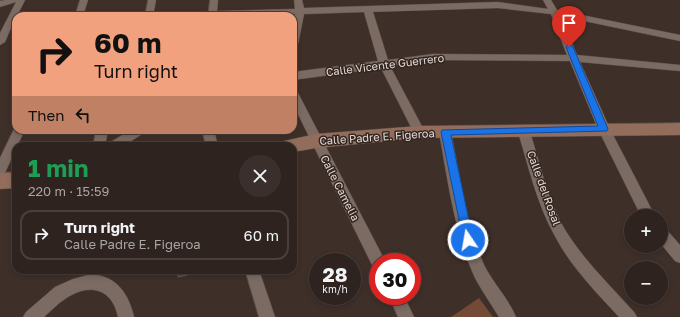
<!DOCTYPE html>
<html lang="en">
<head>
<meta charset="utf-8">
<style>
  :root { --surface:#2e231f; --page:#3a2f2c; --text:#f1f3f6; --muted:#a7a4a4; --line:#49403d }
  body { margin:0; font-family:"Golos Text",sans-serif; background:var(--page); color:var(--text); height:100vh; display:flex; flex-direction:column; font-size:15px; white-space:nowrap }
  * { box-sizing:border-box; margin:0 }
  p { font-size:13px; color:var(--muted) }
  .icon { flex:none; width:22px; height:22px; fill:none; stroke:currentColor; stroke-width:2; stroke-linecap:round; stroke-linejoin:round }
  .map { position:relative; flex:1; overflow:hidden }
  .drawer { position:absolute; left:12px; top:142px; width:285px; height:132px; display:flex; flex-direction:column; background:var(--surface); border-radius:12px; box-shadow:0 2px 6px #0003,0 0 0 1px var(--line) }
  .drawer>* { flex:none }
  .guide { position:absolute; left:12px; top:12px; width:285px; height:122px; border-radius:12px; box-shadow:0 2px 6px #0003,0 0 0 1px var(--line); background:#f1a17d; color:#111; overflow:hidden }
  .tools { position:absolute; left:624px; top:209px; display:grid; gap:8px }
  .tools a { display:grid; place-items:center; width:44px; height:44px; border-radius:50%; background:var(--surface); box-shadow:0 2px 6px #0003,0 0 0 1px var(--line); font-size:20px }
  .speed { position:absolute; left:309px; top:253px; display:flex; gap:8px; font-size:20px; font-weight:700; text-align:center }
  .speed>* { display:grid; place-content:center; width:52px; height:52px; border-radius:50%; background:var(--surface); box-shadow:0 2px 6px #0003,0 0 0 1px var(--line); line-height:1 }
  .speed small { font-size:10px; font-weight:400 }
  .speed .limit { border:6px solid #d22; background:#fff; color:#111 }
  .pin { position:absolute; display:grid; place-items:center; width:34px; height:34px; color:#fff; margin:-41px -17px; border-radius:50% 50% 50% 0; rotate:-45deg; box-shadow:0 0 4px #0007 }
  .pin .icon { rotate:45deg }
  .me { position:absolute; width:44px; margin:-22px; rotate:348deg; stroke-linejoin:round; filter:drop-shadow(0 0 3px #0008) }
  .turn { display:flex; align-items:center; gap:14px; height:84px; padding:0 16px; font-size:18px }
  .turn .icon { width:52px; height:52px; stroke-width:2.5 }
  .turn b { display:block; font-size:28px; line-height:34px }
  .then { display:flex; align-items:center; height:38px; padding:0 16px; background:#0003; gap:8px; font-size:15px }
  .round { display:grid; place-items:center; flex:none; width:42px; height:42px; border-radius:21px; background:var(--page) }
  .head { display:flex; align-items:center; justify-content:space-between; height:68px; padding:0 16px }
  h1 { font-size:24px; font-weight:700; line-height:30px; color:#1e9e55 }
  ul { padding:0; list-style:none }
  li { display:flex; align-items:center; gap:12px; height:50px; margin:0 8px 6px; padding:0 8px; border:2px solid var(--line); border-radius:12px }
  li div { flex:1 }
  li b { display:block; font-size:15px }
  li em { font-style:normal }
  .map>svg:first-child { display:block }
  .green { fill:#744935 }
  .building { fill:#773616; stroke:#6c5c55 }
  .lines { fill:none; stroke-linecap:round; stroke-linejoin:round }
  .street-casing { stroke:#5a4e48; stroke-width:1 }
  .secondary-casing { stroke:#5a4e48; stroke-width:1 }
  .street { fill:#7b6b63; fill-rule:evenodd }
  .secondary { fill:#926d5c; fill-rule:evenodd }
  .route { fill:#1a73e8; stroke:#114b97 }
  .labels { text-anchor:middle; stroke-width:3; stroke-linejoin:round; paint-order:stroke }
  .street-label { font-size:11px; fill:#e4dad6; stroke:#33251f }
</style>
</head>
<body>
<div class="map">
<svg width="680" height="317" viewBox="0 0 680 317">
  <rect width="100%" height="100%" fill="#3e2f29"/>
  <path class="green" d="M479,298L493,317H451Z"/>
  <path class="building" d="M178,270H209L178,277Z"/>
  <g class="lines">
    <g class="street-casing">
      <path id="street" d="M5,0H25L17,16H16L5,42L0,45V33L16,2L0,7V1Z
        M80,0H88L83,16H75Z
        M148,0H156L153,16H145Z
        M210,0H218L217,11L295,9L294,0H302L304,8L498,2L548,9L543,0H551L557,10L680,35V41L560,16L577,55L680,65V71L580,62L610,129L655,216H641L598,129L570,61L433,60L390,66L425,132L423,135L419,137L415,135L381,68L293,80V72L378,61L364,12L304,14L298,44L293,47V23L295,14L208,16ZM498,8L551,14L567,55L433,54L388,60L373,12Z
        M293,89L297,90L298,93L383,257L385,262H378V269L373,267L293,104Z
        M15,127L16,130H25L17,146H16V149L4,175L0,176V158Z
        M445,127L449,129L451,132C460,176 466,223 484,265C493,283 508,298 516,317H499C491,304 482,291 475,278C454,232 448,181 439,132L441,129Z
        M524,127L528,129L530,132C539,161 546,192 559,219C577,254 608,283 634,312L637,317H619C596,292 572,268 556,238C537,205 529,168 518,132L520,129Z
        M96,130H108L105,146H93Z
        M131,130H146L144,133L123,146H107L109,143Z
        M202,130H214L218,146H206Z
        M661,228L666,229L680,245V263L675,261L661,244Z
        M245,270H259L275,317H259Z
        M88,275C115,273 129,294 134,317H118C112,287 88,283 65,299C57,304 51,311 44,317H23L26,312L55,287L73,279Z
        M389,296H404L414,317H398Z"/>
    </g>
    <g class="secondary-casing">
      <path id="secondary" d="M680,123V135L419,138L316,148L293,152V146H282L284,141L316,134L419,126Z
        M16,172V188L0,189V173Z"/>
    </g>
    <use href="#street" class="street"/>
    <use href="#secondary" class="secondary"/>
  </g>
  <path class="route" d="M569,44L573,47L608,129L607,131L451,135L473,240L471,244L468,245L464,244L441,132L442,130L598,126L566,47Z"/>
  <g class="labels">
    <g class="street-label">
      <text transform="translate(385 65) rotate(-7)" y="4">Calle Vicente Guerrero</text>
      <text transform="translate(377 137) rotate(-4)" y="4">Calle Padre E. Figeroa</text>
      <text transform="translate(340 188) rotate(63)" y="4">Calle Camelia</text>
      <text transform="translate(544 188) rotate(70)" y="4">Calle del Rosal</text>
    </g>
  </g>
</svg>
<div class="tools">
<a>+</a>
<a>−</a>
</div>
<div class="speed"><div>28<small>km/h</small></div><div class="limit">30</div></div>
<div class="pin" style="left:569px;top:47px;background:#d93025"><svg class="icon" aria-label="arrive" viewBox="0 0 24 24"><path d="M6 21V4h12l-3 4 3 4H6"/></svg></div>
<svg class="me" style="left:468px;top:240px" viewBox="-20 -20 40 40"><circle r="17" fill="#1a73e8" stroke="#fff" stroke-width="3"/><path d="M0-11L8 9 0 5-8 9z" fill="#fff"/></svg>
<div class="guide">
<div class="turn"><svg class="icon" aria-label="right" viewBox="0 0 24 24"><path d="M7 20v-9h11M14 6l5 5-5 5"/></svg><div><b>60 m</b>Turn right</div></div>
<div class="then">Then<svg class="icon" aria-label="left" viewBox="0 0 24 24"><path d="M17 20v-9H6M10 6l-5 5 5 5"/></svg></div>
</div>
<section class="drawer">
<div class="head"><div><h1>1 min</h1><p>220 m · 15:59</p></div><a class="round"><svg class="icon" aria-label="close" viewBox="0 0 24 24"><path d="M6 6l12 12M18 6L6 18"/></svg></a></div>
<ul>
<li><svg class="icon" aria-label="right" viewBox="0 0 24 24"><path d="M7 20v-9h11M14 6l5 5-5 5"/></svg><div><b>Turn right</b><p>Calle Padre E. Figeroa</p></div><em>60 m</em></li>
</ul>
</section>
</div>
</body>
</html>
